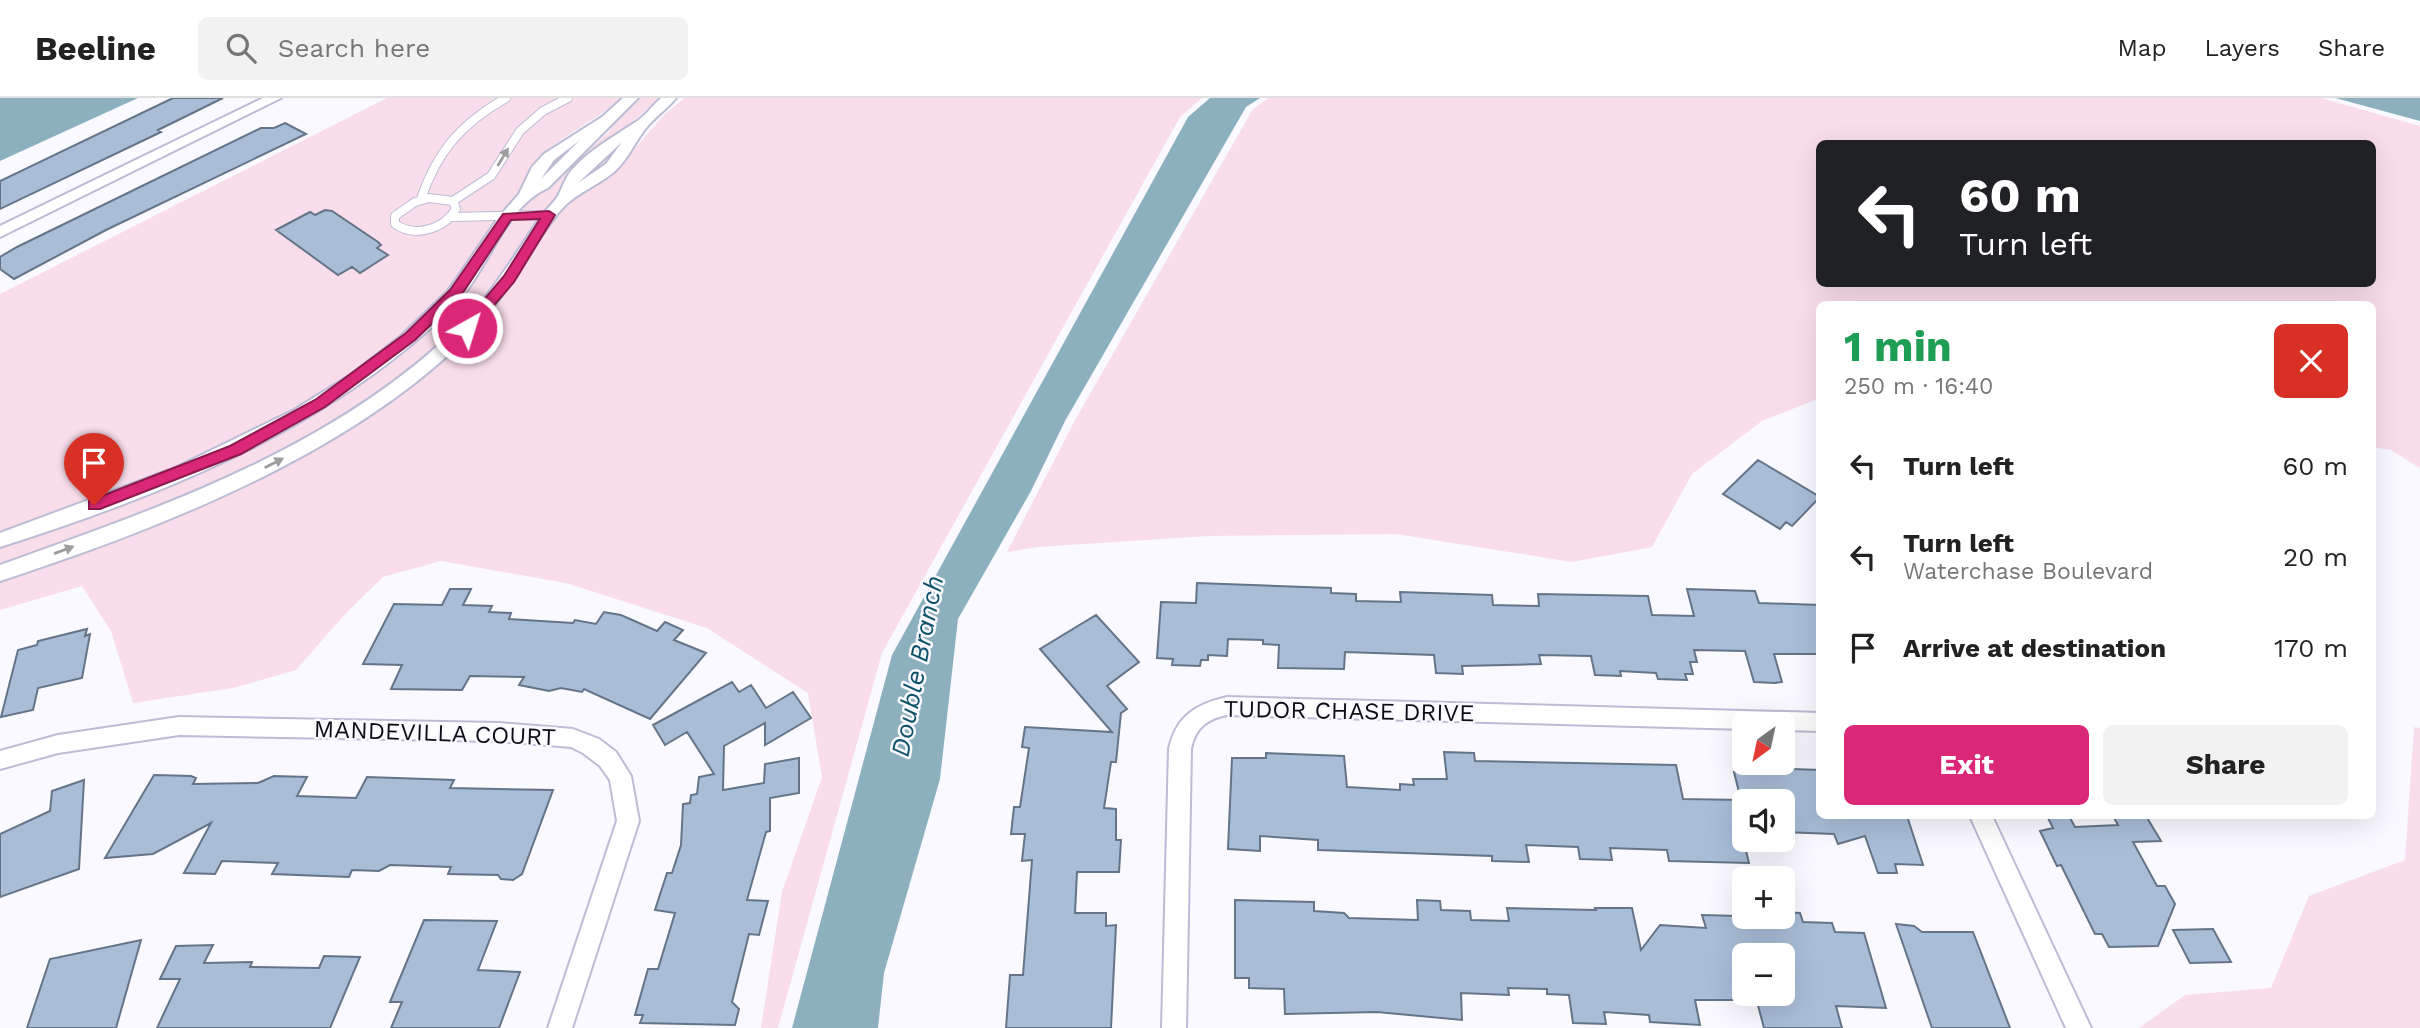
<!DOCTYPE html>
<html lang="en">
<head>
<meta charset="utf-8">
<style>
  :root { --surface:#fff; --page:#f2f2f2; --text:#222; --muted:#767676; --line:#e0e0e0; --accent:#db2777 }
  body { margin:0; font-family:"Work Sans",sans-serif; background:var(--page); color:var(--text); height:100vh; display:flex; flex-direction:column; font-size:26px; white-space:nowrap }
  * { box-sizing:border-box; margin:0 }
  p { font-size:23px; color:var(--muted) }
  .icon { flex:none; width:38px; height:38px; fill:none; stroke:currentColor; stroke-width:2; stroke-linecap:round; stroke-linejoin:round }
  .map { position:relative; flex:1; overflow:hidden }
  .details { position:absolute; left:1816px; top:203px; width:560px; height:518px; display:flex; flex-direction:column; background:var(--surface); border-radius:10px; box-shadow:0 7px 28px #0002 }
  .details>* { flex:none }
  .hud { position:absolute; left:1816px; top:42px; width:560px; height:147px; border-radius:10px; box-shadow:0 7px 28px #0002; background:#202124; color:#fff; overflow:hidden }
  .needle { width:46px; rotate:213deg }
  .tools { position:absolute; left:1732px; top:614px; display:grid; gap:14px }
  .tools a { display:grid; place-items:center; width:63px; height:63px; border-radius:10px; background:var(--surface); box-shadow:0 7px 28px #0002; font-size:35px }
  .pin { position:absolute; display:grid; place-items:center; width:60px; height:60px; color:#fff; margin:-72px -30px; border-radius:50% 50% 50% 0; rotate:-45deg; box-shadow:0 0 7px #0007 }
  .pin .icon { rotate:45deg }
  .me { position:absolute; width:77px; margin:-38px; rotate:39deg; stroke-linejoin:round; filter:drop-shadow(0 0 5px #0008) }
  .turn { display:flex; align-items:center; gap:24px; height:147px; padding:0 28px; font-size:32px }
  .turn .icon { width:91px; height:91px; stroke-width:2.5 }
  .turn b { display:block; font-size:49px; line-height:60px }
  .round { display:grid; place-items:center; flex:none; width:74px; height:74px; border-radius:10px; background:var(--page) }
  .overview { display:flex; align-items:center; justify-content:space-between; height:119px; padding:0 28px }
  h1 { font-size:42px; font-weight:700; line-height:52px; color:#1e9e55 }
  .action { display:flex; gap:14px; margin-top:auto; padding:14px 28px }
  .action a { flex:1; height:80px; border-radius:10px; background:var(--accent); color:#fff; font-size:28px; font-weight:700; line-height:80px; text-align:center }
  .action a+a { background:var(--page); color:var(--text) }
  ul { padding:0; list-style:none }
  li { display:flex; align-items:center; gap:21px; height:91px; padding:0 28px }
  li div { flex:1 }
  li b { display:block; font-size:26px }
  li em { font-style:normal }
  header { display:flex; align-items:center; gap:42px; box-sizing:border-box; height:98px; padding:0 35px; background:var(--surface); border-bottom:2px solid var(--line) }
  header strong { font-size:33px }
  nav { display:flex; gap:38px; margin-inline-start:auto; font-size:24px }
  .search { width:490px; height:63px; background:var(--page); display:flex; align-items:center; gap:18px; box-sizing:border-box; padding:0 24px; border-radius:10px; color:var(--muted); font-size:26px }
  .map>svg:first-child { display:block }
  .green { fill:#f9ddeb; fill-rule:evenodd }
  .water { fill:#8db0bf }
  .building { fill:#a9bdd7; stroke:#657487; stroke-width:2 }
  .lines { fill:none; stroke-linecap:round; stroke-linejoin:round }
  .service-casing { stroke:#bcbcd5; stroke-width:10 }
  .minor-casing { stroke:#bcbcd5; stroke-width:4 }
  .service { stroke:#fff; stroke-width:8 }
  .minor { fill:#fff; fill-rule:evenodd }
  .oneway { fill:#9e9ea1 }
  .route { fill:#db2777; stroke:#8e194d; stroke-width:2 }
  .labels { text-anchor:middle; stroke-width:5; stroke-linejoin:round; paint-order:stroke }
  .street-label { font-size:24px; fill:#0d0d15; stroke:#f9f9ff }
  .water-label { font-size:26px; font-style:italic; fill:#0d5369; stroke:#f9f9ff }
</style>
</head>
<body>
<header>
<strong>Beeline</strong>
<div class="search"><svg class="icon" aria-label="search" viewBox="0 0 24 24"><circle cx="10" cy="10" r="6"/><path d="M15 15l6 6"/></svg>Search here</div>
<nav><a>Map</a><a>Layers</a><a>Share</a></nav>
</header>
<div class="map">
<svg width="2420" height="930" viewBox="0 0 2420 930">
  <rect width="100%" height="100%" fill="#f9f9ff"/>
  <path class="green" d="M387,0H622C591,26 558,38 529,70L546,72L569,48L590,35L558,63L573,66L610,33L613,23L641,0H659C634,25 604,44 577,68L592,71L618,48L598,74L614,75L662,19L684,0H1202L1180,19L882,555L778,930H761L782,794L822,679L808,595L707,530L566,485L441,463L383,479L346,515L296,572L233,590L133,605L111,533L82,488L0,512V196Z
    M1269,0H2321L2420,28V370L2391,352L2373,349V206H1820V300L1762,323L1692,376L1652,449L1572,464L1396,436L1208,438L1038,449L1007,454L1074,324L1253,11ZM1820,46H2373V186H1820Z
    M2414,629L2420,630V930H2139L2185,897L2271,890L2309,798L2405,762Z"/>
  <path class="water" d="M0,0H138L0,63Z
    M1210,0H1260L1246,9L1065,323L1031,393L958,521L940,681L884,875L878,930H792L892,557L1188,19Z
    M2335,0H2420V23L2339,1Z"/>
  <path class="building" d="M173,0H223L158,32L161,34L0,111V83Z
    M285,25L306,36L106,132L14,181L0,171V159L17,149L261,30H274Z
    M325,112L332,113L378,144L381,147L377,150L388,157L360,175L352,169L338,177L276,132L310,114L315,117Z
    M1758,362L1820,399L1792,428L1786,424L1780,431L1723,396Z
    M1197,485L1331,490V495L1356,496V503L1401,504L1400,494L1492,497L1493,507L1539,508L1538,496L1648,498L1652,517L1694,518L1687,491L1755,493L1759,505L1820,507V556H1774L1782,584L1775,585L1754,584L1745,553L1694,552L1697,564H1690L1693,576H1685L1687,582L1658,581L1656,575L1620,573L1621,578L1595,577L1591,558L1539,557L1541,566L1462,568L1463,576L1436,575L1434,557L1345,554L1344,571L1278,570L1279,547L1263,546V542L1228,541L1227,558L1208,557V562H1201L1200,568L1172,567L1173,561L1157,560L1161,504L1196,505Z
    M450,491H471L463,507L492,508L489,514L511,515L509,521L573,525L575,522L596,526L604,514L621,517L657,533L665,524L683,532L674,542L706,555L650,621L584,591L582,594L561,590L549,593L519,587L524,579L470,578L462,592L391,591L402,567L363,566L394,506L442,507Z
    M1096,517L1139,564L1107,588L1127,611L1121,615L1116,664H1111L1104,710L1116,711V742H1121L1119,774H1077L1075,815H1106V828L1116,827L1111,930H1006L1010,877H1023L1032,762L1022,763L1025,736H1011L1014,709H1020L1029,650L1022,649L1025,629L1112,634L1040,551Z
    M87,531L85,538L90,536L82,580L38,590L33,612L1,619L18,552L37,547L38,543Z
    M732,584L739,594L751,587L766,610L793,594L811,620L765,647V625L724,648L723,692L764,685L765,666L799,660V695L770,700V733L766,734L747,802L768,803L759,837L749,836L732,904L739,911L735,927L640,925L643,917H635L648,871H658L675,815L655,812L667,775H672L681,747L683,706L690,705L691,697L697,696L699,679L714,676L687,634L665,647L653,627Z
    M1444,654L1474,655L1475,663L1676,667L1683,701L1741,702L1734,674H1763L1762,670L1820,672V718H1907L1923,767L1895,766L1897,775H1878L1865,738L1838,746L1834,736L1783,734V704H1745V734L1741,732L1749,765L1669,763L1667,752L1610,750L1612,762L1580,761L1578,749L1526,747L1529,764L1492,763V758L1318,752V742L1260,738V753L1228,751L1232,660H1266V655L1344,658L1347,689L1400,692V686L1414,687L1413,681H1447Z
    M154,677L191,678L196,680L193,686L258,685L274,678L307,679L297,698L356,700L367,679L454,682L450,690L553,692L522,776L513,782L501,781L498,777L448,776L451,769L390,767L379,773L352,772L349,779L272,776L278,765L222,763L215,776L184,775L211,725L153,756L105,760Z
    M84,682L79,771L0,799V736L50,713L52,693Z
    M2047,718H2069L2075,729L2118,727L2113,718H2146L2161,743L2133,744L2157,788H2165L2175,806L2158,848L2109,849L2102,836H2095L2061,767L2057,768L2040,733L2053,730Z
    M1235,802L1314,804V813L1344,815L1349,820L1418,822L1417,802L1440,803L1441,812L1470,813L1471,822L1509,823L1507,810L1596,812L1595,810H1632L1641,852L1660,827L1706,830L1702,817L1783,819V814L1800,815L1803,824L1832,825L1835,834L1864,835L1886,910L1836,908L1842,930H1764L1755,896H1783V858H1745V902H1695L1700,927L1650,924L1649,917L1604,914L1606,926L1573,925L1569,897L1547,896V891L1508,890L1509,897L1461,895L1462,922L1377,914L1285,916L1284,891L1249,890V880H1235Z
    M424,822L497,823L478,872L520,874L499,930H391L402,904H390Z
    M1896,826L1914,828L1922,834H1973L2010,930H1932Z
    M2213,831L2231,864L2190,865L2173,832Z
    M141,842L116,930H27L50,861Z
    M213,847L204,865L252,864L250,869L319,870L324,858L360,859L330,930H157L180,881H160L176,848Z"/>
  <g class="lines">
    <g class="service-casing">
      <path id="service" d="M429,100L453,103L456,111C444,131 415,140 395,126V118L415,104Z
        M421,101C437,53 462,25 506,0
        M453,103L491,78L520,33L543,13L568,0
        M451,119L549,117"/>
    </g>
    <g class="minor-casing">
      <path id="minor" d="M263,0H281L0,139V128Z
        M623,0H638L548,90C509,107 492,159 467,192C452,212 430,231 411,247C293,345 145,403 0,449V435L177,369L294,312L349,278L401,238L448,193L499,119L519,96L532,69L544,56L602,19ZM580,42L541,81L554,62Z
        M661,0H676C667,11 655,19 646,30C635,44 628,61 615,73C598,88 575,95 560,113C528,151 508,197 473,233C355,355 159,431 0,483V467C162,409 336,350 461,226C493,195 515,156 540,120C545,112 556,103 559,96C563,88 565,81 571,73C589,52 612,40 634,25C644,20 652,8 661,0ZM622,44L606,66L578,85Z
        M1227,599L1820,615V633L1783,632V626H1745V631L1227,617C1207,621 1195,630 1191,651L1186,930H1162L1169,651C1176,618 1196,606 1227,599Z
        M179,619L499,625L573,631L599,641L616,654L631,678L639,723L572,930H548L617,723L610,682L600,668L583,655L571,649L499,643L179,637L58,655L0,671V653L58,637Z
        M1970,718H1992L2091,930H2066Z"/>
    </g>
    <use href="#service" class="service"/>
    <use href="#minor" class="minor"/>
  </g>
  <defs><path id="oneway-solid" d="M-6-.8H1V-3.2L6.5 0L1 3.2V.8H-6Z" transform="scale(1.75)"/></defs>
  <g class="oneway">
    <use href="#oneway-solid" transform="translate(503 59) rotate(-59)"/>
    <use href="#oneway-solid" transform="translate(274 365) rotate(-27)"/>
    <use href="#oneway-solid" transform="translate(64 452) rotate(-20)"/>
  </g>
  <path class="route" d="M549,113L555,117L514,184L472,233L467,235L460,230L504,178L540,121L511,122L460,199L415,242L325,309L241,356L100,411H89V403L230,348L315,302L406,235L450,192L503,116Z"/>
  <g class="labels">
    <g class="street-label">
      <text transform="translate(1349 613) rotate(1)" y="8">TUDOR CHASE DRIVE</text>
      <text transform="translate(435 635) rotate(2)" y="8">MANDEVILLA COURT</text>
    </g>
    <g class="water-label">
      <text transform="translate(917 568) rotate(-79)" y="9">Double Branch</text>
    </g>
  </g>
</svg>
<div class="tools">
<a><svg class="needle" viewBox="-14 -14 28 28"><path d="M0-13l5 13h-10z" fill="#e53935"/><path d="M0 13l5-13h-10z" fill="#767676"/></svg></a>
<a><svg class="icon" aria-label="sound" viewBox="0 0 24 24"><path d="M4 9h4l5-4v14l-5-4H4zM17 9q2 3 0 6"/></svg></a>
<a>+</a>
<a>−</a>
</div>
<div class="pin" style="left:94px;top:407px;background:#d93025"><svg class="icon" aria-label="arrive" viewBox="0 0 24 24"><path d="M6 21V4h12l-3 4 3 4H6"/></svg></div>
<svg class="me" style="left:467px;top:230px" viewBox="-20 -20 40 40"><circle r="17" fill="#db2777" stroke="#fff" stroke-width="3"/><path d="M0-11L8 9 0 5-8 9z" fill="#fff"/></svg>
<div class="hud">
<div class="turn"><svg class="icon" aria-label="left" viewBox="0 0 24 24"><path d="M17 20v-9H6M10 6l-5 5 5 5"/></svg><div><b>60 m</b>Turn left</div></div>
</div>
<section class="details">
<div class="overview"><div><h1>1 min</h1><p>250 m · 16:40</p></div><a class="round" style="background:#d93025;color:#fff"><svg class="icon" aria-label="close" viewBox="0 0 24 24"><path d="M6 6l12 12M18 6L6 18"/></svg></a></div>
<ul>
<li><svg class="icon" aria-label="left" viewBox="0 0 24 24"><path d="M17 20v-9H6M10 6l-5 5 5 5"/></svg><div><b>Turn left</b></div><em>60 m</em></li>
<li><svg class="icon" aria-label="left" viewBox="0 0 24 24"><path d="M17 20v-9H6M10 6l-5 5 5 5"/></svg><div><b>Turn left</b><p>Waterchase Boulevard</p></div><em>20 m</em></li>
<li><svg class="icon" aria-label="arrive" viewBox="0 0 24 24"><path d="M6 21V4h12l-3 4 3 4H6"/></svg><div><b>Arrive at destination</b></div><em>170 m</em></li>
</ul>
<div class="action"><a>Exit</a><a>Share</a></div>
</section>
</div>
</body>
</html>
